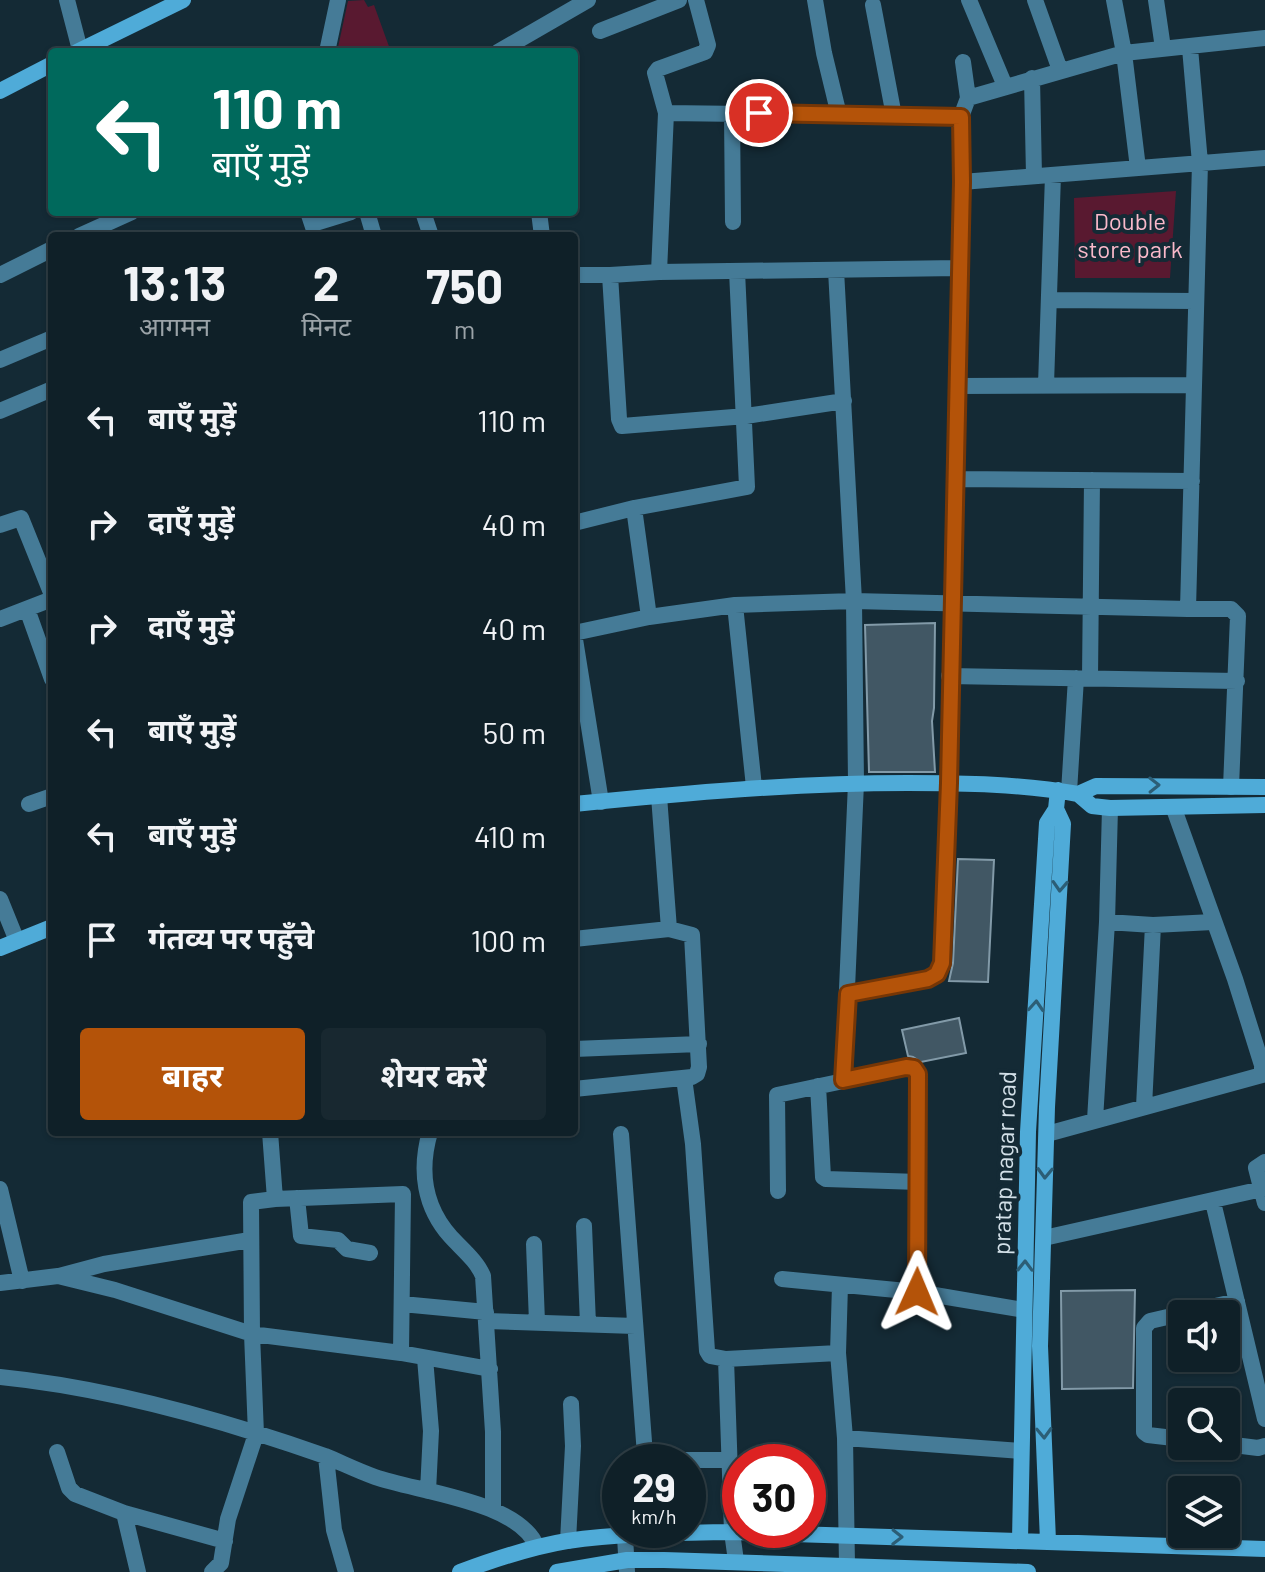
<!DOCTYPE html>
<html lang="hi">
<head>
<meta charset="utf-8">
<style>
  :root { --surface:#0f2028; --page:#182830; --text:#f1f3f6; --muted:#9ba3a8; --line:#2f3e45; --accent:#b45309 }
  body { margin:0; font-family:Barlow,"Noto Sans Devanagari",sans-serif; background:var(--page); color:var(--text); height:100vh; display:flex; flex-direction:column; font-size:30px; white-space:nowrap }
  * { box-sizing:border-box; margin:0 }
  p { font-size:26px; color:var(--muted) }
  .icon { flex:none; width:44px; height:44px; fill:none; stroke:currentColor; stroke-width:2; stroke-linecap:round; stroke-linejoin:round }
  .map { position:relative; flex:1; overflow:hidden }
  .panel { position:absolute; left:48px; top:232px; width:530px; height:904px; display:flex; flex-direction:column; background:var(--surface); border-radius:8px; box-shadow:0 2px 6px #0004,0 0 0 2px var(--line) }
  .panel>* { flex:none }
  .banner { position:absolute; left:48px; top:48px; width:530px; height:168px; border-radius:8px; box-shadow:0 2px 6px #0004,0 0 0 2px var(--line); background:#00695c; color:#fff; overflow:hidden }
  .controls { position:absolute; left:1168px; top:1300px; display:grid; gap:16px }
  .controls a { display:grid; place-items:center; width:72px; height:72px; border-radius:8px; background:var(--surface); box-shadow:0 2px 6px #0004,0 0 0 2px var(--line); font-size:40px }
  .speed { position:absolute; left:602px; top:1444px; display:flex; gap:16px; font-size:40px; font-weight:700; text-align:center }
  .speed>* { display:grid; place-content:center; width:104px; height:104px; border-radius:50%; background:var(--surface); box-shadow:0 2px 6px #0004,0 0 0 2px var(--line); line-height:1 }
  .speed small { font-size:20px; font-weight:400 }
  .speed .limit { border:12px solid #d22; background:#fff; color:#111 }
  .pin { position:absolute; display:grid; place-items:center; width:68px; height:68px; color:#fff; margin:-34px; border:4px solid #fff; border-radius:50%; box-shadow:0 2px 8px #0007 }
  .me { position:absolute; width:88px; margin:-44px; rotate:1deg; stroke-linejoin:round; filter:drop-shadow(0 0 6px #0008) }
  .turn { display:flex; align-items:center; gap:28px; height:168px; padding:0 32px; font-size:36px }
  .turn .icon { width:104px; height:104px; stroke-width:2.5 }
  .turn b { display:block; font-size:56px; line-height:68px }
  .eta { display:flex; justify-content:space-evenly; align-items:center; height:136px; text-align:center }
  .eta b { font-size:48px; font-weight:700; line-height:56px }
  .cta { display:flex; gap:16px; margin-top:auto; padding:16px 32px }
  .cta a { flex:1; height:92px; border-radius:8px; background:var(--accent); color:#fff; font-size:32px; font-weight:700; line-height:92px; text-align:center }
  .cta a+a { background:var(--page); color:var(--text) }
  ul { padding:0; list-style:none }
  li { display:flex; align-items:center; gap:24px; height:104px; padding:0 32px }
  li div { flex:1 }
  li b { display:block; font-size:30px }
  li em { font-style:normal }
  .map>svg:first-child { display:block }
  .green { fill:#591930 }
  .building { fill:#415764; stroke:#829aa8; stroke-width:2 }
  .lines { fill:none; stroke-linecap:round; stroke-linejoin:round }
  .street { stroke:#457b97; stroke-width:16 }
  .secondary { stroke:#4fabd8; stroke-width:16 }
  .oneway { stroke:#2c5e76 }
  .route-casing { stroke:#753606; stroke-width:20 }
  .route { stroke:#b45309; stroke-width:14 }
  .labels { text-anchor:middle; stroke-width:8; stroke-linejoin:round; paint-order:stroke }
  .park-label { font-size:24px; fill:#fab9ca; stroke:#142a35 }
  .street-label { font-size:24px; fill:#d3e0e8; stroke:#142a35 }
</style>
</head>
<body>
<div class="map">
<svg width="1265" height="1572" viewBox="0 0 1265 1572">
  <rect width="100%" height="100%" fill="#142a35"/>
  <path class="green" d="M364,0L368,7L374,5L391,52H337L348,1Z
    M1176,191L1170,278H1075L1074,198Z"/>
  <path class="building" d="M935,623L934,708L932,721L935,772H869L865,625Z
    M958,859L994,860L988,982L949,981L953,963Z
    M959,1018L966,1053L921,1062L913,1057L908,1056L902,1030Z
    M1135,1290L1133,1388L1062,1389L1061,1291Z"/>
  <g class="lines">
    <path class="street" d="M67,0L80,50
      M696,0L708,45L705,52L658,69L655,73L666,113L659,272L959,268
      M815,0L824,53L839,115
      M969,0L1005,86
      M1035,0L1060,70
      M1114,0L1124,53L1138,168
      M1156,0L1163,48
      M873,5L894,116
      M600,31L679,0
      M327,52L338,0
      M498,52L588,0
      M1032,78L1034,176
      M968,98L1124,53L1265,38
      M732,112L733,222
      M666,113L961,117
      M962,182L961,117L968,98L963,62
      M308,212L316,236
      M367,212L374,236
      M423,212L431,236
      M539,212L542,236
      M312,224L351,212
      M79,236L132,212
      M836,270L854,601L1188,609L1200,163L1190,48
      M659,272L610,275L619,419L622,426L746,416L844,401
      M0,275L52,249
      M574,275H610
      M1049,300L1196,301
      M0,360L52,338
      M1046,385L1053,175
      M958,386L1193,385
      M0,411L52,389
      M955,479L1192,481
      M634,508L649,617L735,605L854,601L856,783L843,1080
      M574,523L634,508L747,487L737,271
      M0,525L21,518L52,595
      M735,605L754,787
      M27,609L52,679
      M1188,609H1231L1238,616L1231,787
      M0,619L52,599
      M949,676L1237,681
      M1090,678L1092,480
      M1069,792L1076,678
      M659,796L669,929
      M601,802L574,633L649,617
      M29,804L52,796
      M0,899L17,941
      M1107,922L1153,925L1213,922
      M574,939L669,929L692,935L699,1067L697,1074L692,1077L574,1089
      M848,994L928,979L937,974L942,963C952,703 954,442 962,182L1265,158
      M574,1049L699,1044
      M684,1078L693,1144L707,1351L710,1356L726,1359
      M818,1086L823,1177L826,1179L919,1182
      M1144,1107L1153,925
      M1095,1120L1107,922L1110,808
      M270,1132L275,1199
      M430,1132C419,1170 424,1207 451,1237C462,1249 477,1261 483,1276L493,1432V1510
      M621,1134L645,1455L654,1460H730
      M1047,1134L1262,1075V1065L1235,979L1174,809
      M1265,1162L1256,1168L1265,1203
      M0,1189L22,1281
      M778,1191L777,1095L910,1067L918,1074L917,1292L1024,1310
      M297,1198L301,1236L338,1240L347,1249L370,1253
      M1213,1202L1265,1419
      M584,1226L588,1324
      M1044,1238L1262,1189
      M534,1244L537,1322
      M59,1276L104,1264L250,1240
      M782,1279L917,1292
      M0,1283L58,1276L115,1290L252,1334L256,1434L228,1519L221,1563L212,1572
      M402,1304L486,1312
      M487,1321L635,1326
      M401,1353L403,1194L275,1199L251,1202L252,1334L401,1353L490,1369
      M838,1353L840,1285
      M425,1358L431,1431L428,1491
      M0,1377C110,1388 220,1419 325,1456C342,1463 358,1471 375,1477C418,1492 519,1501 537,1547
      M845,1438L1021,1451
      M1182,1439L1148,1435L1144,1432V1328L1150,1321L1237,1301
      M1226,1444L1258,1448L1265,1446
      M57,1452L69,1488L75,1494L124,1513L225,1541
      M326,1457L334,1530L346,1572
      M124,1513L138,1572
      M625,1536L627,1572
      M568,1541L573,1446L571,1404
      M736,1561L732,1532L726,1359L838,1353L845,1438L847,1565"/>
    <path class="secondary" d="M77,52L183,0
      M0,91L52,64
      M1078,794L1092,806L1110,808L1265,805
      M1078,794L1096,786L1265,787
      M574,804C685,793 796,783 908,783C964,783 1022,784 1078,794
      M0,948L52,927
      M1020,1540L1028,1132L1047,823L1056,809L1058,790
      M1048,1541L1040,1346L1047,1107L1063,824L1056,809
      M460,1572C495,1559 530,1547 567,1541C621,1533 677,1533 732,1532L1265,1549
      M557,1572L627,1560H664L1028,1572"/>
  </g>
  <defs><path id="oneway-chevron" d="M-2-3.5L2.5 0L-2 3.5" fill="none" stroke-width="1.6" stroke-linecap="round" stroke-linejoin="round" transform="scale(2)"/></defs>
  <g class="oneway">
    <use href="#oneway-chevron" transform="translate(1154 785) rotate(-1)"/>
    <use href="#oneway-chevron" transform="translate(1060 886) rotate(93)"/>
    <use href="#oneway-chevron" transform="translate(1036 1006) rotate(-86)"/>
    <use href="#oneway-chevron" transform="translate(1045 1173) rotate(92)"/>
    <use href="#oneway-chevron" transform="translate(1025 1266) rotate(-89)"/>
    <use href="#oneway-chevron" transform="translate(1044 1433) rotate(88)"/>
    <use href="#oneway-chevron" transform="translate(897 1537) rotate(1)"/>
  </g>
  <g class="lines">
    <g class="route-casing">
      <path id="route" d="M759,113L961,117L962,182L949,783L942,963L937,974L928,979L848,994L843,1080L906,1067L914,1068L918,1074L917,1292"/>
    </g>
    <use href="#route" class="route"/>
  </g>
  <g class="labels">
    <g class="park-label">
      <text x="1130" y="230">Double<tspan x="1130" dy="28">store park</tspan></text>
    </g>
    <g class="street-label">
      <text transform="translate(1005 1163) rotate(-88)" y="8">pratap nagar road</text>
    </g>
  </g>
</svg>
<div class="controls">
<a><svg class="icon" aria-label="sound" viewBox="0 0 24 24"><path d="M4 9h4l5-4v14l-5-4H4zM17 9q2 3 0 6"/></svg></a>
<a><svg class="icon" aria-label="search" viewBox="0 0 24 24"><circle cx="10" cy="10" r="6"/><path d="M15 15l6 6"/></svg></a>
<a><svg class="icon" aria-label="layers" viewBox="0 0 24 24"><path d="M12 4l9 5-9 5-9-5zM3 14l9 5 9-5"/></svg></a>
</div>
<div class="speed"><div>29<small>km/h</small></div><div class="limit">30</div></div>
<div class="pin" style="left:759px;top:113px;background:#d93025"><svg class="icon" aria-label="arrive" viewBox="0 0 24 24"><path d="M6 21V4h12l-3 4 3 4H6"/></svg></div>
<svg class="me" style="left:917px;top:1292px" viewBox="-20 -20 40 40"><path d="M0-17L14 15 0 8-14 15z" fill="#b45309" stroke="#fff" stroke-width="4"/></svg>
<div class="banner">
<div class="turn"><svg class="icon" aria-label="left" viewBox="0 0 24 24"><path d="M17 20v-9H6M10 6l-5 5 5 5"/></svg><div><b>110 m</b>बाएँ मुड़ें</div></div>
</div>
<section class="panel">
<div class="eta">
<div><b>13:13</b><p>आगमन</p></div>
<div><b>2</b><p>मिनट</p></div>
<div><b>750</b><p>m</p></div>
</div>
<ul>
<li><svg class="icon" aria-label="left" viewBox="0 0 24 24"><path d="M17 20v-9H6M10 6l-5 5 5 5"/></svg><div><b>बाएँ मुड़ें</b></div><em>110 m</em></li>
<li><svg class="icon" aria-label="right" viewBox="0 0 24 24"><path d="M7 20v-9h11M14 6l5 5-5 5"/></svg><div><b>दाएँ मुड़ें</b></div><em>40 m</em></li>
<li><svg class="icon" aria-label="right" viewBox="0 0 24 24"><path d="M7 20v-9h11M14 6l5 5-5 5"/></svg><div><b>दाएँ मुड़ें</b></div><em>40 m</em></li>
<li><svg class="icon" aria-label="left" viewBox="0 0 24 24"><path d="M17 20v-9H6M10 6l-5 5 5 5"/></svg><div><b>बाएँ मुड़ें</b></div><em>50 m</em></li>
<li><svg class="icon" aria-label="left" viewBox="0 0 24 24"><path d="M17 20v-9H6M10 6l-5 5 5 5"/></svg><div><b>बाएँ मुड़ें</b></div><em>410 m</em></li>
<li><svg class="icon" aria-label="arrive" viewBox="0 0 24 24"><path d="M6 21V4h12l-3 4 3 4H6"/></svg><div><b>गंतव्य पर पहुँचे</b></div><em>100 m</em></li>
</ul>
<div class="cta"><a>बाहर</a><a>शेयर करें</a></div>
</section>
</div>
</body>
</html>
